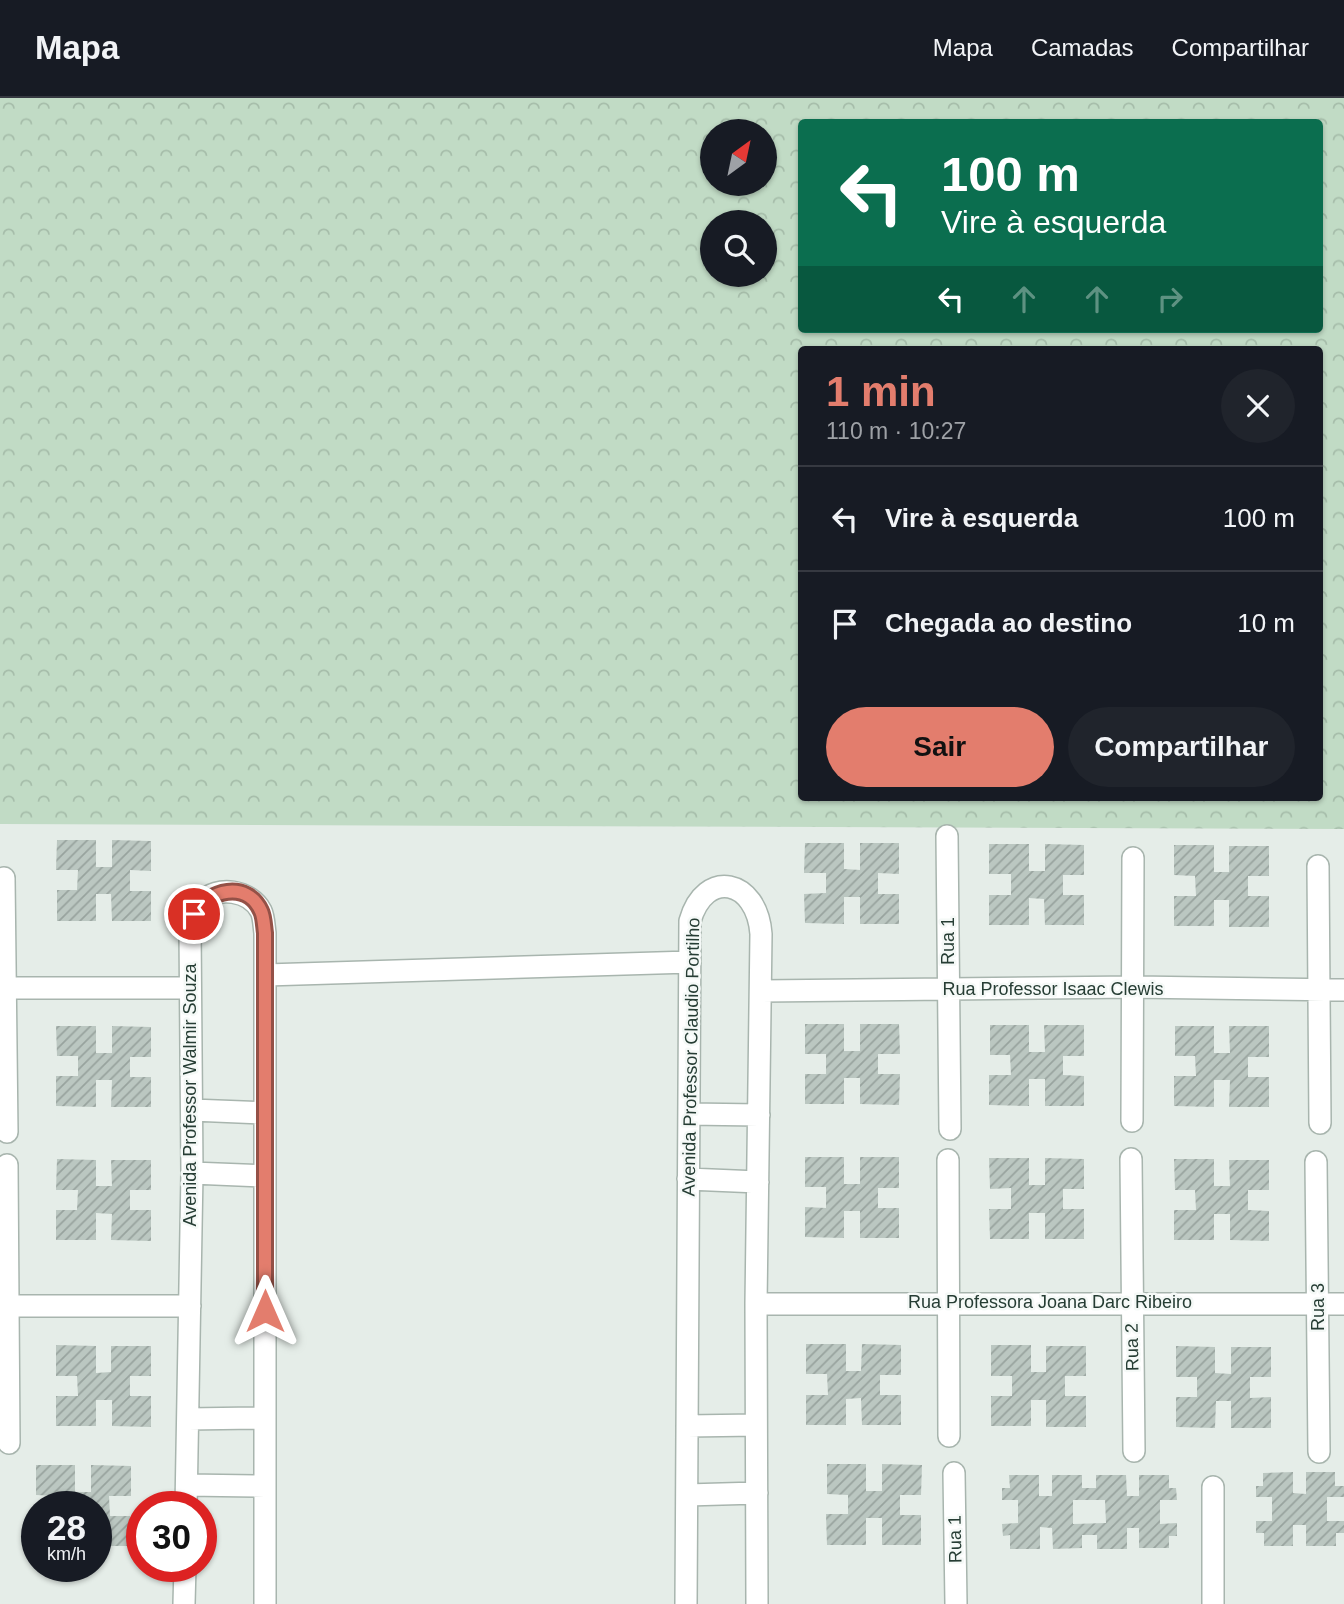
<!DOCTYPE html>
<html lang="pt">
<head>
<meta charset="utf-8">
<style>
  :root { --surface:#171b24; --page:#20242c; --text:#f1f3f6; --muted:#9ea1a6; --line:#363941; --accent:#e37d6d }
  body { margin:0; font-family:Helvetica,sans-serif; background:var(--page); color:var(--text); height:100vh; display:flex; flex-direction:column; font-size:26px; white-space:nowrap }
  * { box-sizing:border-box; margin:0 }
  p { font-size:23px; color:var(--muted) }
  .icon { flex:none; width:38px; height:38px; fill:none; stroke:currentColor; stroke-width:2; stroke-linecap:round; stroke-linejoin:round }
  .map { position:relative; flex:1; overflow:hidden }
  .side { position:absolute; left:798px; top:248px; width:525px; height:455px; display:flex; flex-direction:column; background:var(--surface); border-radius:7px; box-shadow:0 2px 5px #0004 }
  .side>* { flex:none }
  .banner { position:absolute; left:798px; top:21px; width:525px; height:214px; border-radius:7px; box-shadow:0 2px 5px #0004; background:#0b6e4f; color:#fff; overflow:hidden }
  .needle { width:46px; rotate:33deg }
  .buttons { position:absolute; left:700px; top:21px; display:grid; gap:14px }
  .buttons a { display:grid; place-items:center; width:77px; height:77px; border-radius:50%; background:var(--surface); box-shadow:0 2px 5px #0004; font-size:35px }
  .speed { position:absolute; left:21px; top:1393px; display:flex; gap:14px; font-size:35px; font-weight:700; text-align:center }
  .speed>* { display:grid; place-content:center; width:91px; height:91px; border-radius:50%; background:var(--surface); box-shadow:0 2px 5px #0004; line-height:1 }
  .speed small { font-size:18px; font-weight:400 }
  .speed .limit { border:10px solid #d22; background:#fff; color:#111 }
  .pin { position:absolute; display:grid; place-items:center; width:60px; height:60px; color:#fff; margin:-30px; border:4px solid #fff; border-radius:50%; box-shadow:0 2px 7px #0007 }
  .me { position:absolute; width:77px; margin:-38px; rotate:0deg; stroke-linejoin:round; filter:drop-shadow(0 0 5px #0008) }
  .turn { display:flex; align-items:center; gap:24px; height:147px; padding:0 28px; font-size:32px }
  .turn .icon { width:91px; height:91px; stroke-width:2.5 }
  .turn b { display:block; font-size:49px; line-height:60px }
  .lanes { display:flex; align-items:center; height:66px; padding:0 28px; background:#0003; justify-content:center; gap:35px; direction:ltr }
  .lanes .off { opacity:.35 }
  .round { display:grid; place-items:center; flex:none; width:74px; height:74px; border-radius:37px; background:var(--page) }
  .head { display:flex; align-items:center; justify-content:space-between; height:119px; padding:0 28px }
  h1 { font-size:42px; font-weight:700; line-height:52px; color:var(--accent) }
  .cta { display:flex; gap:14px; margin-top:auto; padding:14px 28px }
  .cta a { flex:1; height:80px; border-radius:42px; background:var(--accent); color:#111; font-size:28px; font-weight:700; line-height:80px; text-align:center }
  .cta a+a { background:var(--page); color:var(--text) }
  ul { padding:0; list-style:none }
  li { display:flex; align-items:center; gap:21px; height:105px; padding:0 28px; border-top:2px solid var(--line) }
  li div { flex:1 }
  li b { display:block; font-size:26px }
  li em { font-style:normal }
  header { display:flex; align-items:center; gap:42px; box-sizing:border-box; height:98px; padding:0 35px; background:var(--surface); border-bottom:2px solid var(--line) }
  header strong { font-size:33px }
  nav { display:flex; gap:38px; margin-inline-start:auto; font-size:24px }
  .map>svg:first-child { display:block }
  .forest { fill:url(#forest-crowns); fill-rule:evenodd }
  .building { fill:url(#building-hatch); fill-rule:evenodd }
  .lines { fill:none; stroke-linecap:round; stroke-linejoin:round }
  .street-casing { stroke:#a8b5ae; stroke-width:24 }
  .street { stroke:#fff; stroke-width:21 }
  .route-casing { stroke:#945147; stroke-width:18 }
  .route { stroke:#e37d6d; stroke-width:12 }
  .labels { text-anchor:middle; stroke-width:5; stroke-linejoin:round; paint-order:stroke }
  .street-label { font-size:18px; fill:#263d34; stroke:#f5f9f7 }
</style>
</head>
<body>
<header>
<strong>Mapa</strong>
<nav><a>Mapa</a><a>Camadas</a><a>Compartilhar</a></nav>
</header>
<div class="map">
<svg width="1344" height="1506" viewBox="0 0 1344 1506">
  <defs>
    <pattern id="forest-crowns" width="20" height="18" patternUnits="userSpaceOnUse" patternTransform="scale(1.75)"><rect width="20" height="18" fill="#c1dbc5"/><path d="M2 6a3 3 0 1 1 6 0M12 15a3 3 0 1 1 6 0" fill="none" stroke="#a6bdaa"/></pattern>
    <pattern id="building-hatch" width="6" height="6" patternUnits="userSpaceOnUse" patternTransform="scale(1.75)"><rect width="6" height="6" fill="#bbc7c1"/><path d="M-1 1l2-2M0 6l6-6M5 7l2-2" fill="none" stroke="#98a39e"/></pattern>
  </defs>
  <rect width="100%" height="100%" fill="#e5ede8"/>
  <path class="forest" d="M0,0H1344V731L0,726ZM802,24H1320V231H802ZM712,33H765V86H712ZM712,124H765V177H712ZM802,252H1320V700H802Z"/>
  <path class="building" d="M57,742H96V769H112V742L151,743V773L130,772V793H151V823H112L111,796H96V823H57V792H77L78,772H56Z
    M805,745H844V771L860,772V745H899V776L878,775V796H899V826H860V799H844V826L805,825L804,796L826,795V775H804Z
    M989,746H1029V773H1045V746L1084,747V777H1063V797H1084V827H1045L1044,801L1029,800V827H989V797H1011V776H989Z
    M1174,747H1214V774H1229V748H1269V778H1248V798H1269V829H1229V802H1214V828H1174V798H1196L1195,778L1174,777Z
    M805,926H844V953H860V926H899L900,956H878V976H900L899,1007L860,1006V980H844V1006H805V976H826V956H805Z
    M990,927H1029V954H1045L1044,927H1084V958H1063V977L1084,978V1008H1045V981H1029V1008L989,1007V977H1011L1010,957H990Z
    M56,928H96V955H112V928L151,929V959H130V979H151V1009H111L112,982H96V1009L56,1008V978H78V958H57Z
    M1175,928H1214V955H1230L1229,928H1269V959H1248V979H1269V1009H1229L1230,982H1214V1009L1174,1008V978H1196L1195,958H1175Z
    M805,1059H844V1086H860V1059H899V1090H878V1110H899V1140H860V1113H844V1140L805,1139V1109L826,1110V1089H805Z
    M989,1060H1029V1087H1045V1060L1084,1061V1091H1063V1111H1084V1141H1045V1115H1029V1141H990L989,1111H1011V1090L990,1091Z
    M57,1061L96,1062V1088H112L111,1062H151V1092H130V1112H151V1143L111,1142L112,1116L96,1115V1142H56V1112H77L78,1092H56Z
    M1174,1061H1214V1088H1230L1229,1062H1269V1092H1248V1112L1269,1113V1143L1230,1142V1116H1214V1142H1174V1112H1196L1195,1092H1175Z
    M806,1246H846V1273H861L862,1246L901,1247V1277H880V1297H901V1327H862L861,1300L846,1301V1327H806V1297H828L827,1276H806Z
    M56,1247L96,1248V1275L111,1274V1248H151V1278H130V1298H151V1329L112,1328V1302H96V1328H56V1298H78L77,1278H56Z
    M991,1247H1031V1274H1046V1248H1086V1278H1065V1298H1086V1329H1046V1302H1031V1328H991V1298H1012V1278H991Z
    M1176,1248L1215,1249V1275L1231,1276V1249H1271V1279H1250V1300L1271,1299V1330H1231V1303H1216L1215,1330L1176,1329V1299H1197V1279H1176Z
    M827,1366H866V1393H882V1366L922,1367L921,1397H900V1417H921V1447H882V1420H866V1447H827L826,1416H848V1397L827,1396Z
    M36,1367H75V1394H91V1367L131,1368V1398H109L110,1418H130L131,1448H96V1409H57V1398L36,1397Z
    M1293,1374V1395L1306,1396V1374H1335V1388H1344V1399H1327V1423H1344V1435H1336V1448H1306V1427H1293V1448H1264V1435H1256V1423H1272V1399H1256V1388H1263V1375Z
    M1009,1377H1039V1398H1052V1377H1082V1390H1096V1377H1126L1127,1398H1139V1377H1169V1390H1176L1177,1402H1160V1426L1177,1425V1438H1169V1450H1139V1430H1127V1451H1097V1437H1082V1450L1053,1451L1052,1430L1040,1429V1451H1010V1437L1003,1438L1002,1426L1018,1425V1402H1002V1390H1010ZM1073,1402H1105L1106,1425L1073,1426Z"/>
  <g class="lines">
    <g class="street-casing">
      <path id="street" d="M947,738L950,1031
        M1318,768L1320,1025
        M4,780L7,1034
        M266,877L690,864
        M0,890H190
        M761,893L1135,889L1344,892
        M192,1012L265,1015
        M689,1016L759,1017
        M1132,1023L1133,760
        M1131,1061L1134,1353
        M948,1062L949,1338
        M1316,1064L1319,1354
        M7,1067L9,1345
        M192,1075L265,1078
        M688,1081L758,1084
        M756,1206H1344
        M0,1208H190
        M188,1321L265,1320
        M687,1328L756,1327
        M954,1375L956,1506
        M187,1387L265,1388
        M687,1397L757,1395
        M186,1409L192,1075L190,830C193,821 195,810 202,804C217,787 250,792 261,813C264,819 264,829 265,835V1506
        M184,1506L185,1468
        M686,1506L690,823C705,770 757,781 761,836L756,1206L757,1506
        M1213,1506V1389"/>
    </g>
    <use href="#street" class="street"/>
  </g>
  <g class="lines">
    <g class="route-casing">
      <path id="route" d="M194,816C208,792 247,782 261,813C264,819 264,829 265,835V1213"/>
    </g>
    <use href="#route" class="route"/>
  </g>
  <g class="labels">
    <g class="street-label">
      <text transform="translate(948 843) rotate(-90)" y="6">Rua 1</text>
      <text x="1053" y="897">Rua Professor Isaac Clewis</text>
      <text transform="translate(691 959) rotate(-89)" y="6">Avenida Professor Claudio Portilho</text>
      <text transform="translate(190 997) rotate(-90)" y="6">Avenida Professor Walmir Souza</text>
      <text x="1050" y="1210">Rua Professora Joana Darc Ribeiro</text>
      <text transform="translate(1318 1209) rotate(-90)" y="6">Rua 3</text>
      <text transform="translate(1132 1249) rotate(-91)" y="6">Rua 2</text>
      <text transform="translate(955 1441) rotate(-91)" y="6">Rua 1</text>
    </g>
  </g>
</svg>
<div class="buttons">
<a><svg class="needle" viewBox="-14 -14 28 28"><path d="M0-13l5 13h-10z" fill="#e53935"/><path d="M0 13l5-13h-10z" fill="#9ea1a6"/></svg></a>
<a><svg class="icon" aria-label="search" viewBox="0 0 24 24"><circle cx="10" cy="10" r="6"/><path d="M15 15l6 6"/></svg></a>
</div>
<div class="speed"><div>28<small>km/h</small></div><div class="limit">30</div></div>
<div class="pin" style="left:194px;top:816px;background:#d93025"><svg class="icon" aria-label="arrive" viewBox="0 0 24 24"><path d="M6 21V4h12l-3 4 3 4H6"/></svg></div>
<svg class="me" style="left:265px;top:1213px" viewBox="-20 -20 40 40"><path d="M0-17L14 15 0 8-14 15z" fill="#e37d6d" stroke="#fff" stroke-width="4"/></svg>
<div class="banner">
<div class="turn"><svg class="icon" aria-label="left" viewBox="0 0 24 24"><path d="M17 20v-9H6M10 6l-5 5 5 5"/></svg><div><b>100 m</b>Vire à esquerda</div></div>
<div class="lanes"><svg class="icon" aria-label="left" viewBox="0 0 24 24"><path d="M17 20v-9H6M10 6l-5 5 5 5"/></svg><svg class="icon off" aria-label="ahead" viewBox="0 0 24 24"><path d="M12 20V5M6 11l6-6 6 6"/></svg><svg class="icon off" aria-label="ahead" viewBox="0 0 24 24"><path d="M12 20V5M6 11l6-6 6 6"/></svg><svg class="icon off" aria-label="right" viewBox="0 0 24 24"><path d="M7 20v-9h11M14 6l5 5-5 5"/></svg></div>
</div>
<section class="side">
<div class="head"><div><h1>1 min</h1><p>110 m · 10:27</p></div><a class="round"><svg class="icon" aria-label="close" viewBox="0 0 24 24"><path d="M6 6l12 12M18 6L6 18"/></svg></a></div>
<ul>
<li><svg class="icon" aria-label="left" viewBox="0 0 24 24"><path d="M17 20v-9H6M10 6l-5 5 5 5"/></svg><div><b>Vire à esquerda</b></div><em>100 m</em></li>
<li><svg class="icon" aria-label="arrive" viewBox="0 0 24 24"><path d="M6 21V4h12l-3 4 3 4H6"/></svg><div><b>Chegada ao destino</b></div><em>10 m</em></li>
</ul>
<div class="cta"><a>Sair</a><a>Compartilhar</a></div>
</section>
</div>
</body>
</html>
